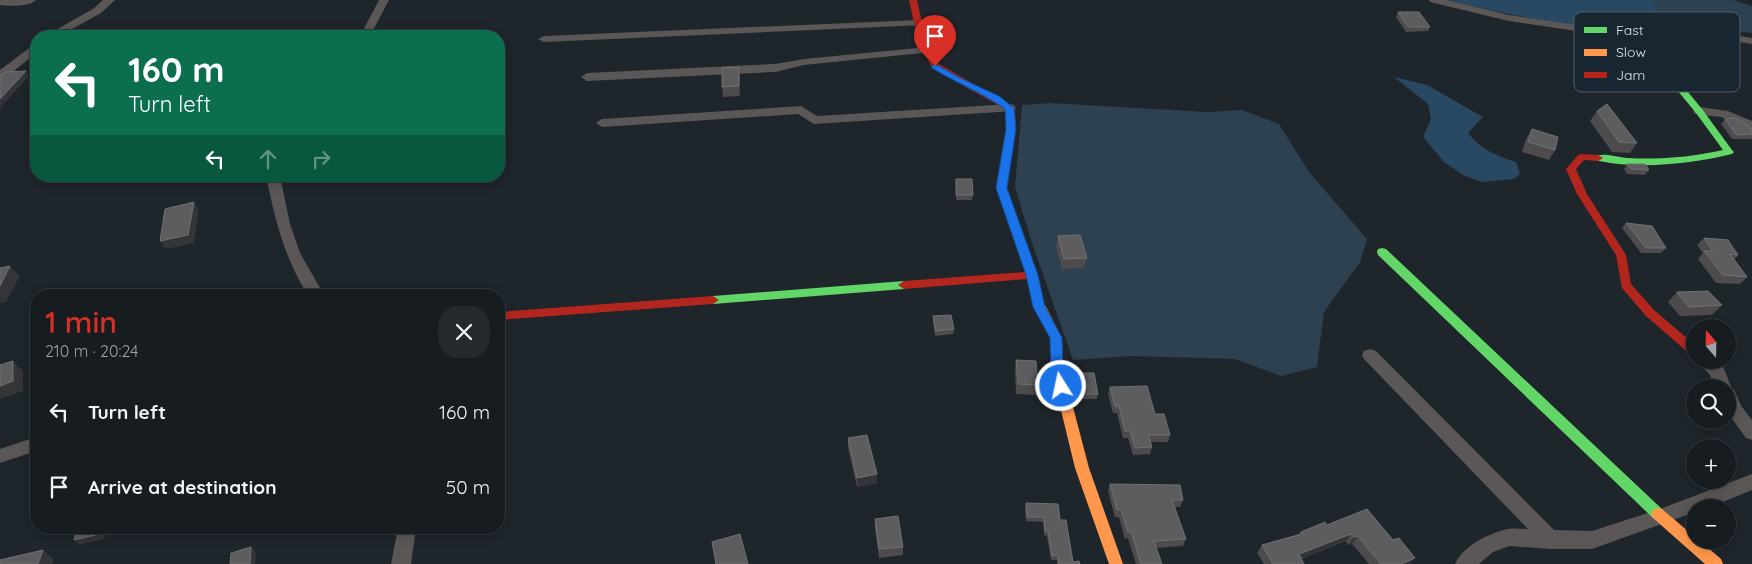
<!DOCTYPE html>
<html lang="en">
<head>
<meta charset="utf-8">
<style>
  :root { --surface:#161c20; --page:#23292d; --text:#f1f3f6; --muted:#9ea1a5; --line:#353a3e; --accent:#d93025 }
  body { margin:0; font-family:Quicksand,sans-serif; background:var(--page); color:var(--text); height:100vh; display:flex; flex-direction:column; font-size:19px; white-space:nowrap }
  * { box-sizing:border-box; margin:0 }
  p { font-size:16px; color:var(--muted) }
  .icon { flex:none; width:28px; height:28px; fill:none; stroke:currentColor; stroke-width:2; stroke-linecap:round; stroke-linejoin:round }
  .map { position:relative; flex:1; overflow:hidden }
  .drawer { position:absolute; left:30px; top:289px; width:475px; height:245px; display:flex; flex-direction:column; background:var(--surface); border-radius:20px; box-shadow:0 2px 12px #0003,0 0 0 1px var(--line) }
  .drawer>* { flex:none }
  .top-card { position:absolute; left:30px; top:30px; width:475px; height:152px; border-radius:20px; box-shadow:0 2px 12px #0003,0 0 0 1px var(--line); background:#0b6e4f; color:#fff; overflow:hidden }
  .needle { width:32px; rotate:340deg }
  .tools { position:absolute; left:1686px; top:319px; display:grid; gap:10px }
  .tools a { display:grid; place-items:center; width:50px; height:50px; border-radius:50%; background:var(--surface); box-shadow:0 2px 12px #0003,0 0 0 1px var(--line); font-size:25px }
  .pin { position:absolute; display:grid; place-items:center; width:42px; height:42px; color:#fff; margin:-51px -21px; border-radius:50% 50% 50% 0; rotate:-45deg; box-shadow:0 0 5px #0007 }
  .pin .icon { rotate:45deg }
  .me { position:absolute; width:55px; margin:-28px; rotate:350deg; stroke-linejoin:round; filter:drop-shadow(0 0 4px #0008) }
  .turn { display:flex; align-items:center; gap:18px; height:105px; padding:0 15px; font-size:22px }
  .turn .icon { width:65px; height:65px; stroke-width:2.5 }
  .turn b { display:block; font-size:35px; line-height:42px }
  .lanes { display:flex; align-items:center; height:48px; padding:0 15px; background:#0003; justify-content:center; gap:25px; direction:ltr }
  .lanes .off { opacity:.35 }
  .round { display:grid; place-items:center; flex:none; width:52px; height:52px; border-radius:20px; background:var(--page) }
  .headline { display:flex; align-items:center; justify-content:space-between; height:85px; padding:0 15px }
  h1 { font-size:30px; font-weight:600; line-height:38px; color:var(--accent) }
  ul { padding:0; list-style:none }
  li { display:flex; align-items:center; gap:15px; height:75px; padding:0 15px }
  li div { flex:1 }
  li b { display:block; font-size:19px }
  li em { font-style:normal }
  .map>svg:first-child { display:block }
  .green { fill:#2e4150 }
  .forest { fill:#294862 }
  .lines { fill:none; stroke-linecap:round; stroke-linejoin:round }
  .street { fill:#5b5756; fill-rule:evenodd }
  .fast { fill:#63d668; fill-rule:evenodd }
  .slow { fill:#ff974d; fill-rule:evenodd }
  .jam { fill:#b3261e; fill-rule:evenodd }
  .wall { fill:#4e4b4e }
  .shaded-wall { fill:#343539 }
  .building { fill:#5d5c5f; stroke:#707174 }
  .route { fill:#1a73e8; stroke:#114b97 }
  .key { fill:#182631; stroke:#525f68; stroke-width:1 }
  .key-label { font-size:14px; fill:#dae3ea }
</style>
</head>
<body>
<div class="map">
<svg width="1752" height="564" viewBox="0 0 1752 564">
  <rect width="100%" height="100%" fill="#1e252b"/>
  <path class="green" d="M1652,0H1733L1752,6V33L1692,27L1640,34L1641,19L1653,14L1657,4Z
    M1050,103L1207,112L1242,110L1279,124L1309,172L1367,239L1360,262L1324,312L1317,367L1281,376L1235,359L1130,356L1073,360L1031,240L1015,187L1022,105Z"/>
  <path class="forest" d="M1448,0H1652L1657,4L1653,14L1641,19L1640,34C1576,26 1511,17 1448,0Z
    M1394,77L1427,85L1483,117L1468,133C1480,149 1497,156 1516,162L1520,174L1514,179L1482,182L1463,175L1444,162L1423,137L1431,119L1428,104Z"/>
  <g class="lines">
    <path class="street" d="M0,0H36C29,7 10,6 0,5Z
      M103,0H115L101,13L59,36H45L93,9Z
      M379,0H389L370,36H360Z
      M1429,0H1447L1509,15L1638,34L1715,32L1752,38V44L1715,38L1638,40L1509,21L1430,2Z
      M919,20L923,21L925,23L923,25L544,42L538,39L544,36Z
      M36,45V53L4,79L0,80V70L32,46Z
      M928,47L932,48L934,50L932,52L804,65L775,72L587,81L581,77L587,73L775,64L804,59Z
      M1010,104L1014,105L1016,108L1014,111L814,124L798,114L602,127L596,123L602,119L801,106L817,116Z
      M1699,107L1728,111L1752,121V130L1721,117L1695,114L1693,111Z
      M266,176H280L290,224L300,253L324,295H308C284,258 275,219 266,176Z
      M1370,349L1376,351L1554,530L1592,531L1660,509L1752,474V490L1708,508H1695V512L1592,549H1551L1509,546L1493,552L1479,564H1455C1463,546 1489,533 1508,529C1514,528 1522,529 1528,529L1364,359L1362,355L1364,351Z
      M1696,360H1715L1723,366L1732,389L1734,390L1742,407L1752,420V440L1746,438L1728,413V388H1715L1710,375Z
      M36,437V451L0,463V449Z
      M398,528H416L411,564H391Z"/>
    <path class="fast" d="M1638,34L1641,35L1702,109L1732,150L1734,152L1732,154C1692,164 1635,170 1595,160L1593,158C1600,151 1617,157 1627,158C1660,160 1690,157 1723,150L1696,113L1635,39L1634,37Z
      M1382,248L1386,249L1663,510L1665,514L1663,518L1658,520L1653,518L1378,255L1377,252L1378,249Z
      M904,281L910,285L904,289L713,304L707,300L713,296Z"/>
    <path class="slow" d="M1038,298L1042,299L1062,338L1063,369L1089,468L1123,564H1109L1075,468L1051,369L1050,338L1032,302L1034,299Z
      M1658,508L1663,510L1695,537V540H1699L1721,559L1723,564H1705L1653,518L1651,514L1653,510Z"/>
    <path class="jam" d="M909,0H917L925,36L939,64L1015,108L1016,129L1006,188L1038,275L1044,302L1042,305H1034L1027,279L904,289L898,285L904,281L1025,272L996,188L1006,129L1005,109L932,68L917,36Z
      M1581,154L1598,155L1603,158L1598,161L1584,160L1576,169L1587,194L1626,255L1631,284L1654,310L1695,345V357L1691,355L1646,316L1622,288L1616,255L1577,194L1566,169L1578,155Z
      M713,296L719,300L713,304L499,320V312Z"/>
  </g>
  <path class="wall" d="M1398,12L1430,27L1428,31L1406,32L1396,17Z
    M739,67L740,77V96L723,97L722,87Z
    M1597,111L1637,143L1630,153L1612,152L1590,121Z
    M1725,119L1752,129V139H1732L1721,124Z
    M1532,129L1555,150L1549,160L1522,152L1526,139Z
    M1627,164L1649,170L1645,175L1627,174L1624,169Z
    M956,179L973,195L972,200H956Z
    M1626,223L1666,248L1661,253H1641L1622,228Z
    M1058,236L1087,258L1084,268L1062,269L1056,246Z
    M1704,238L1738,255L1734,260L1747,277L1740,284L1716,283L1698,259L1703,253L1697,245Z
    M1677,292L1722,305L1712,315L1680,316L1668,302Z
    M933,316L954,329L953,334L935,336L933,322Z
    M1016,360L1038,385L1036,395L1016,394L1015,370Z
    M1077,373L1098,394L1097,399H1080L1076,378Z
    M1110,387L1155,414L1170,435L1168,442H1150L1152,447L1150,454L1133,455L1128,438H1123L1117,413H1113L1108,394Z
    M848,438L877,483L857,487L848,448Z
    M1110,484L1183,500L1180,507H1175L1186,539L1183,546L1156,548L1162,564H1136L1128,538L1125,539L1119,517H1115L1108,491Z
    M1026,503L1060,520L1073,562L1080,564H1057V560H1051L1047,536L1044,535L1043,522L1026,521L1025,507Z
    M1367,509L1410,564H1369L1352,544L1348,545L1346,541L1301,559L1304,564H1264L1257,553L1262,545L1299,534L1301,532L1327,525Z
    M875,519L903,547V555L879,558L875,528Z"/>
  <path class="shaded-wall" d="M739,67L740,77V96L739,86Z
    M26,71L29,76L0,108V99Z
    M194,202L199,211L194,243L166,249L160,241Z
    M10,266L20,276L6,302L0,303V286Z
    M13,361L23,371V391L0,399V386Z
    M877,474V483L857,487V478Z
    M100,528H107L104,539L79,545L74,540Z
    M1351,534L1346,541L1294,562L1299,554Z
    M1358,536L1352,544L1348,545L1354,537Z
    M251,547L256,552L255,564H250Z
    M43,550L54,559L52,564H38Z
    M1415,558L1410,564H1401Z"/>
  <path class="building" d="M1398,12H1419L1430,27H1408Z
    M739,67V86L722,87V68Z
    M26,71L0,99V75L6,72Z
    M1607,104L1637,143L1619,142L1597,111Z
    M1734,118L1742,121L1752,129V134L1736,135L1725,119Z
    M1532,129L1558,137L1555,150L1528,142Z
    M1627,164H1645L1649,170L1631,169Z
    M956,179H972L973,195H956Z
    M194,202L188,235L160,241L165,209Z
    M1626,223L1652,226L1666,248H1646Z
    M1080,235L1087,258L1064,259L1058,236Z
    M1704,238L1728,240L1738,255L1730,254L1747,277L1723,275L1704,251H1713Z
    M10,266L0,286V268Z
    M1708,291L1722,305L1689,307L1677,292Z
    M951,315L954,329L936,331L933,316Z
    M1016,360L1036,361L1038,385L1018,384Z
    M13,361V381L0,386V365Z
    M1077,373H1094L1098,394H1081Z
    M1147,386L1155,414H1164L1170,435H1148L1152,447L1135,448L1130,431H1125L1119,406H1115L1110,387Z
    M867,435L877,474L857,478L848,438Z
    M1110,484L1180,485L1183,500H1172L1186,539L1154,541L1162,564H1141L1131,531L1128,532L1121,510H1117Z
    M1026,503L1058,504L1060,520H1066L1073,562L1079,561L1080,564H1059L1058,555L1052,556L1048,531H1045L1044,517H1027Z
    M1367,509L1393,540L1399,538L1415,558L1401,564H1381L1358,536L1354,537L1351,534L1299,554L1304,564H1273L1262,545L1302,534L1301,532L1325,522L1327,525Z
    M898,516L903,547L879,549L875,519Z
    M77,528H100L99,534L74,540Z
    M740,534L748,564H716L712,542Z
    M251,547L250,564H230L231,553Z
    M43,550L38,564H0V560Z"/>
  <path class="route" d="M935,64L962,79L999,96L1014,108L1016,129L1007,188L1038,275L1045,307L1062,338L1063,369L1067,386L1066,389H1057L1051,369L1050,338L1033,307L1026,275L996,188L1006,129L1005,109C983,93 956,83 932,68L931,66Z"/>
  <rect x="1574" y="12" width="166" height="80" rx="8" class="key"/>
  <rect x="1584" y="27" width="23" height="6" fill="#63d668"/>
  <rect x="1584" y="49" width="23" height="7" fill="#ff974d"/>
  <rect x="1584" y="72" width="23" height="6" fill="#b3261e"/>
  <g class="key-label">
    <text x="1616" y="35">Fast</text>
    <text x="1616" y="57">Slow</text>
    <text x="1616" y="80">Jam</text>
  </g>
</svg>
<div class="tools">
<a><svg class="needle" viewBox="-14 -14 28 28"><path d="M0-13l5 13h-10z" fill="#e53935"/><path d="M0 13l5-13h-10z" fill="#9ea1a5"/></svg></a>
<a><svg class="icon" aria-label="search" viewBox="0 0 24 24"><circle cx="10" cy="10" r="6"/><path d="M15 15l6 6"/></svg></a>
<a>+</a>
<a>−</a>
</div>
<div class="pin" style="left:935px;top:66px;background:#d93025"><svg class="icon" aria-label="arrive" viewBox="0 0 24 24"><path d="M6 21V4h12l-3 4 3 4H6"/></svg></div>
<svg class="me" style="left:1061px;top:386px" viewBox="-20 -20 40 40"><circle r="17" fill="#1a73e8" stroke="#fff" stroke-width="3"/><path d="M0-11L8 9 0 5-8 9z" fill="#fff"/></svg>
<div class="top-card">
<div class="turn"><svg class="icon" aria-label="left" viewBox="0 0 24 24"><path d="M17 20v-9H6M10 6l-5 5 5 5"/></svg><div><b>160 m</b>Turn left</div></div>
<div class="lanes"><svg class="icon" aria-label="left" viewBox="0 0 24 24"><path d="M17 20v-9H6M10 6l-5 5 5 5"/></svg><svg class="icon off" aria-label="ahead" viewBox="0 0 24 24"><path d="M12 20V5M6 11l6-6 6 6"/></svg><svg class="icon off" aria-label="right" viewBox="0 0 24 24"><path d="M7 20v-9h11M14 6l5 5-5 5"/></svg></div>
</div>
<section class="drawer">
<div class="headline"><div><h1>1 min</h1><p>210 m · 20:24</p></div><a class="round"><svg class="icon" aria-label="close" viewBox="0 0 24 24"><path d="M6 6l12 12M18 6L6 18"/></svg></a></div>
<ul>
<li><svg class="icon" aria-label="left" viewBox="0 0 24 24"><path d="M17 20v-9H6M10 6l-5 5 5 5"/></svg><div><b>Turn left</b></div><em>160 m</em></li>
<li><svg class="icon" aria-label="arrive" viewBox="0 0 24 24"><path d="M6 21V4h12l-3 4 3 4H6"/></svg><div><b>Arrive at destination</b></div><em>50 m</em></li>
</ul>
</section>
</div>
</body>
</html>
